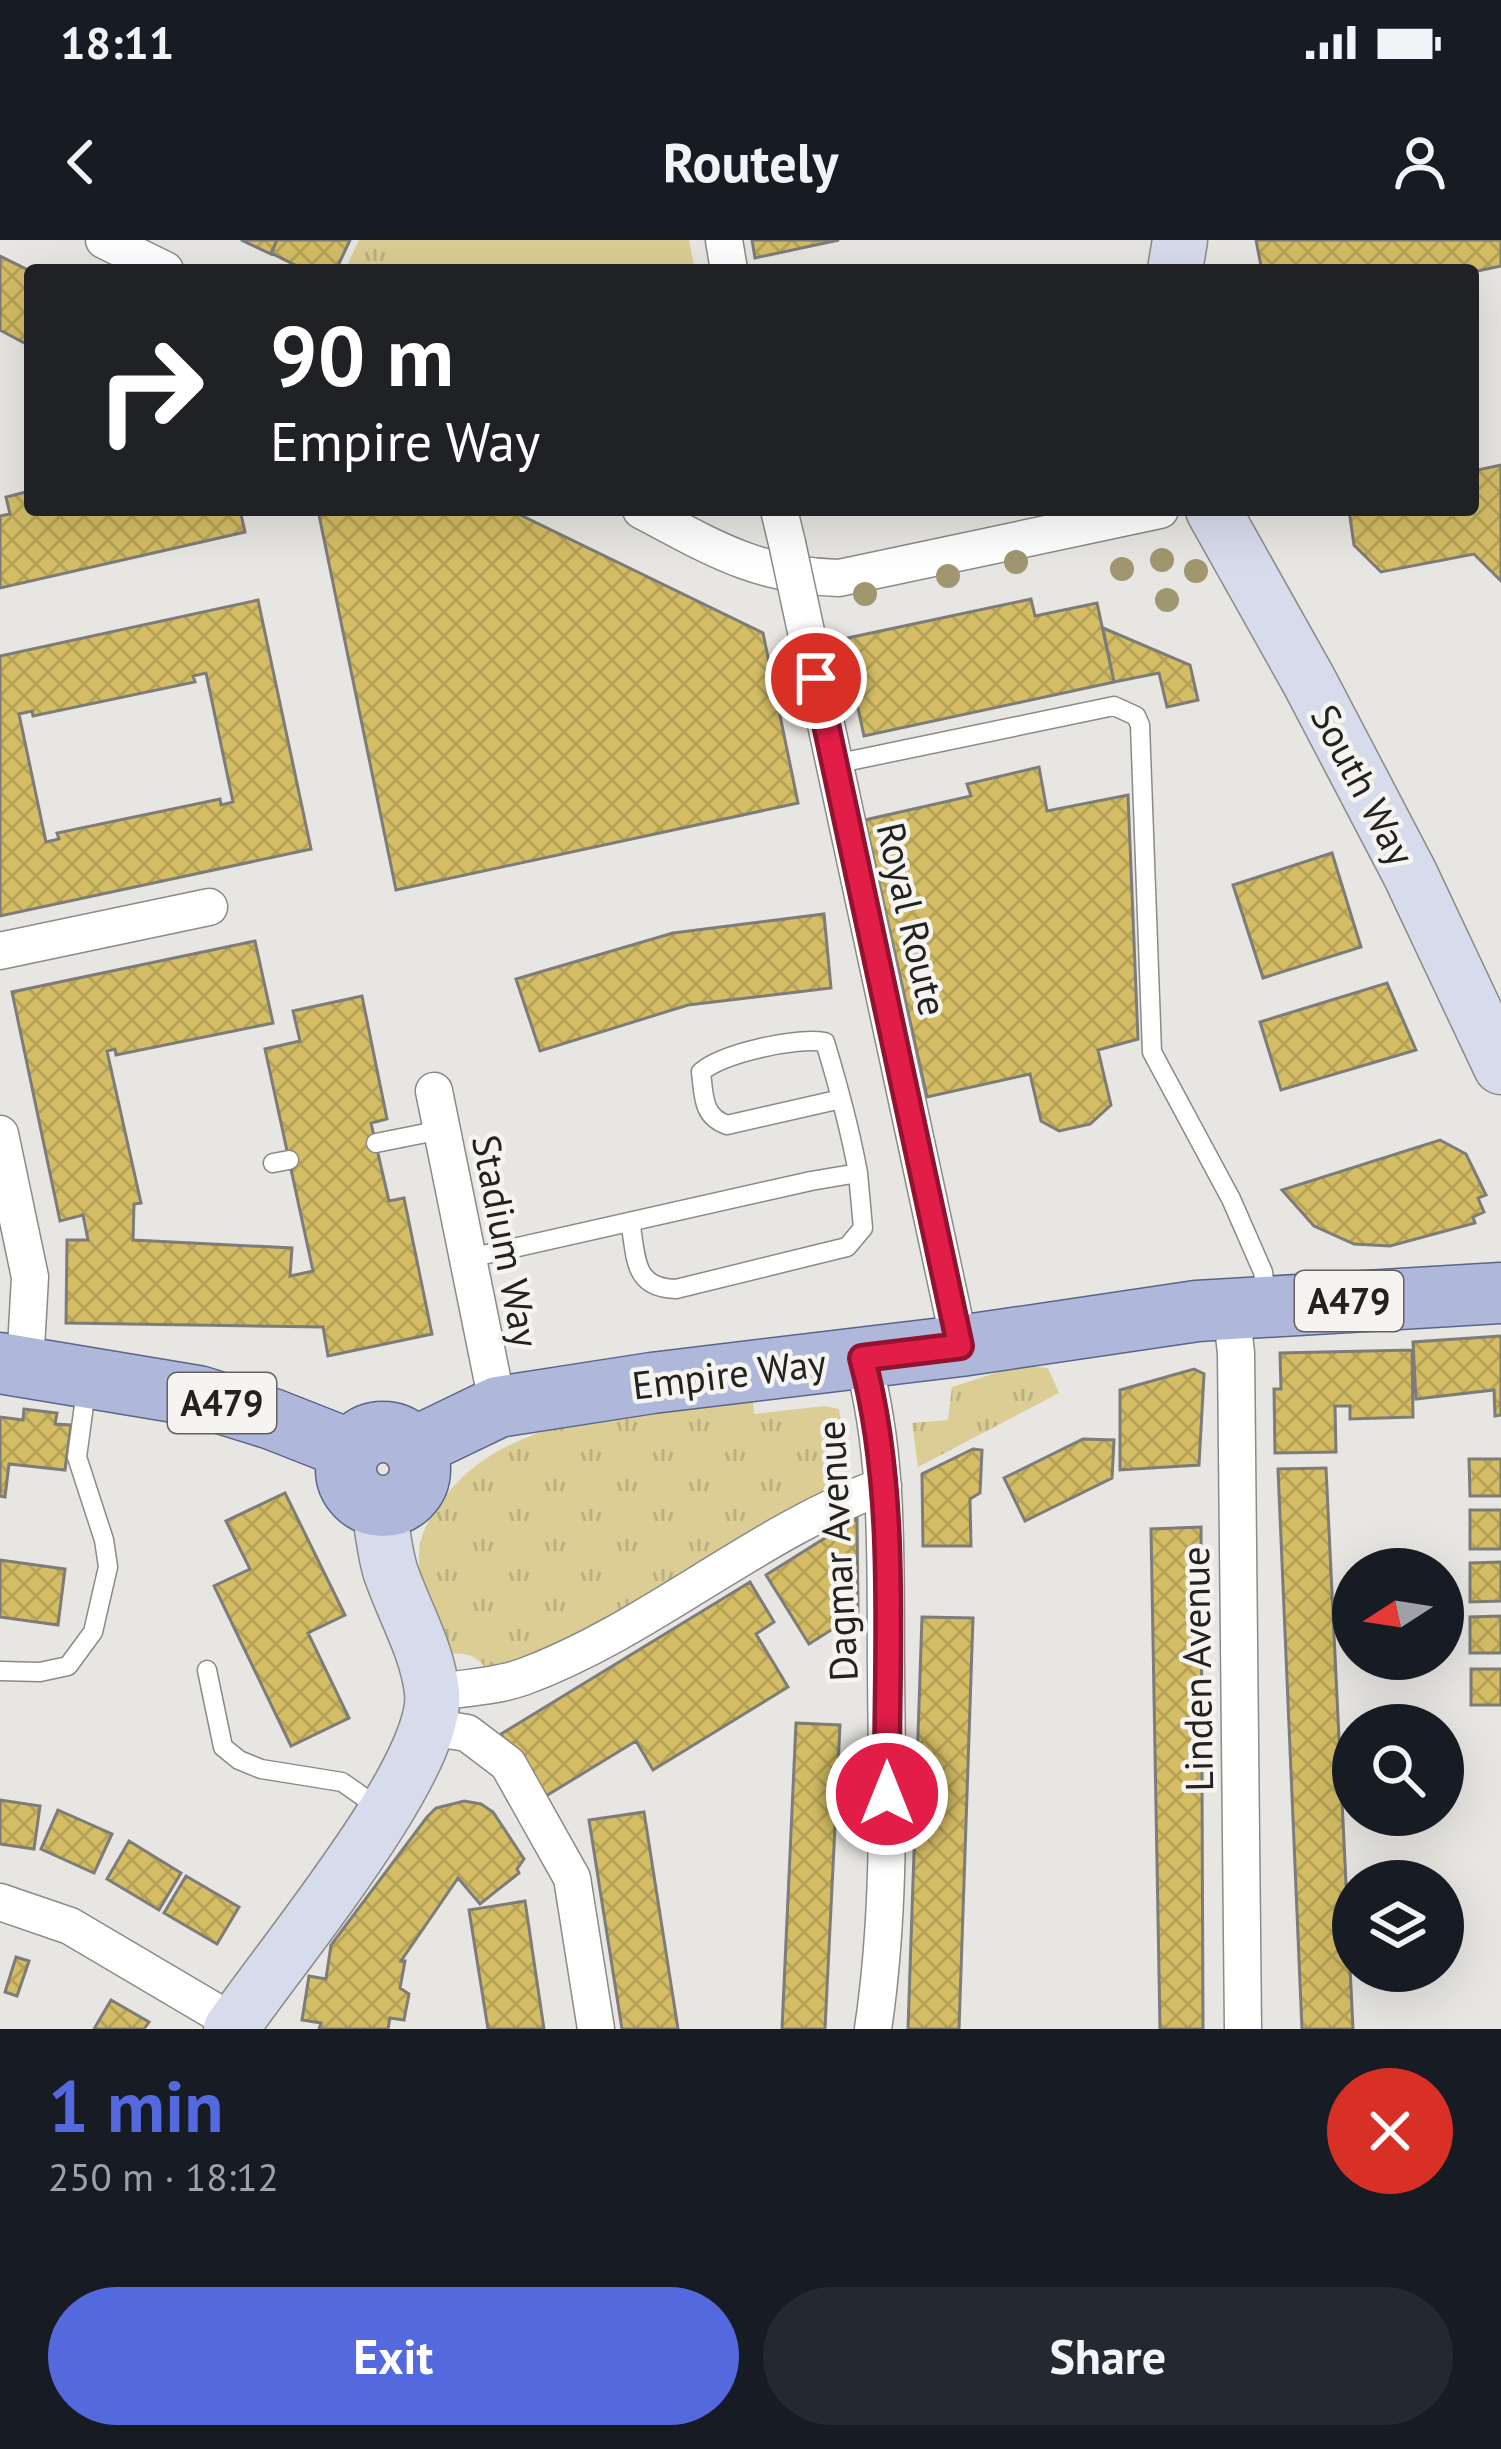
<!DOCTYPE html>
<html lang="en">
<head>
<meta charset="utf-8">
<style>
  :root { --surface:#171b24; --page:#242831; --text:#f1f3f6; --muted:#9ea1a6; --accent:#5569df }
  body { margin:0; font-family:"PT Sans",sans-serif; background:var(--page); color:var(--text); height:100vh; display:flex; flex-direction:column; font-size:45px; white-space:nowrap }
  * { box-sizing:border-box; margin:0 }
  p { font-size:39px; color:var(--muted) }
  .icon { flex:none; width:66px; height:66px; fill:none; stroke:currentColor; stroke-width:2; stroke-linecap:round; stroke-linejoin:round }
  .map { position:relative; height:1789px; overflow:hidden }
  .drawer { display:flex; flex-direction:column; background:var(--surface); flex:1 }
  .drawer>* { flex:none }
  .top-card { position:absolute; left:24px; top:24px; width:1455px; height:252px; border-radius:12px; box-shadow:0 12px 48px #0002; background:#202124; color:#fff; overflow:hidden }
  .needle { width:78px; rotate:258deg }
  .fabs { position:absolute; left:1332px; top:1308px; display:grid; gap:24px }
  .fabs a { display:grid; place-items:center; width:132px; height:132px; border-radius:50%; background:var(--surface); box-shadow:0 12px 48px #0002; font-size:60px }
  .pin { position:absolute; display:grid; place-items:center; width:102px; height:102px; color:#fff; margin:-51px; border:6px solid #fff; border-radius:50%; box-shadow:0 3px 12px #0007 }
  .me { position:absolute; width:132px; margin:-66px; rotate:0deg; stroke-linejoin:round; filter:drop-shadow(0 0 9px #0008) }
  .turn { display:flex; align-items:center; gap:42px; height:252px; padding:0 48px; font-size:54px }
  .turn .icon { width:156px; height:156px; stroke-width:2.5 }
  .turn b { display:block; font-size:84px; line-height:102px }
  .round { display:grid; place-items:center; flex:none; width:126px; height:126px; border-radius:63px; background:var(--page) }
  .summary { display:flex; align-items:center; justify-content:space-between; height:204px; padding:0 48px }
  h1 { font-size:72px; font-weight:700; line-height:90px; color:var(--accent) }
  .button { display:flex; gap:24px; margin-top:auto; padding:24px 48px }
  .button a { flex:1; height:138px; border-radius:72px; background:var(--accent); color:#fff; font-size:48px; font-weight:700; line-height:138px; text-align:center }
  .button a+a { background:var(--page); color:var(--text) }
  .status { display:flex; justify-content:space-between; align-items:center; height:84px; padding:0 60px; background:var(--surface); direction:ltr }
  .status svg { height:33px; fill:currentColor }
  header { display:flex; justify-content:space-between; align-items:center; height:156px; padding:0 48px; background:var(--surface); font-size:54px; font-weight:700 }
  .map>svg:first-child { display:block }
  .grass { fill:url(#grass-tufts) }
  .pitch { fill:#dccd94 }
  .building { fill:url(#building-cross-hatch); stroke:#7d7c78; stroke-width:3; fill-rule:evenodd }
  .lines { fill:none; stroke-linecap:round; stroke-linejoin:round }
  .lane-casing { stroke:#8b8a86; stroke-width:21 }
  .street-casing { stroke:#8b8a86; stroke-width:39 }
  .secondary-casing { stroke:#8b8a86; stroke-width:57 }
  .primary-casing { stroke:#5b658a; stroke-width:63 }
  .lane { stroke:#fff; stroke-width:18 }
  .street { stroke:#fff; stroke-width:36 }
  .secondary { stroke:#d7dced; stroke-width:54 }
  .primary { stroke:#afb8db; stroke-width:60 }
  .street-bridge-casing { stroke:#8b8a86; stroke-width:39; stroke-linecap:butt }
  .street-bridge { stroke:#fff; stroke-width:36 }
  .tree { fill:#a09770 }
  .route-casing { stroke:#92132f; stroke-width:30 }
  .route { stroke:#e11d48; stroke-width:21 }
  .labels { text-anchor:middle; stroke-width:9; stroke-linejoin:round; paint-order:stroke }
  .shield { fill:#f5f4f0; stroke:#62615f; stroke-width:3 }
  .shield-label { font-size:36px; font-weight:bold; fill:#232221 }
  .street-label { font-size:39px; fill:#232221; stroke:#f5f4f0 }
</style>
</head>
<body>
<div class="status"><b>18:11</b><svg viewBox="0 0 49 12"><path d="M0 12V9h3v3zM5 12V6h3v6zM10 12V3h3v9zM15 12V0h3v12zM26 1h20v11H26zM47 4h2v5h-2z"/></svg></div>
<header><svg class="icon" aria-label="back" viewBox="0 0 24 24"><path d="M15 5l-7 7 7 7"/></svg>Routely<svg class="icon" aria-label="person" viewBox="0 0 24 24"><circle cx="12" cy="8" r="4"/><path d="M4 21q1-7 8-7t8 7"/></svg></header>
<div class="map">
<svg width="1501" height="1789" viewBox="0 0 1501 1789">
  <defs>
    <pattern id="grass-tufts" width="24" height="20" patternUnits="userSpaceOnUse" patternTransform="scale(3)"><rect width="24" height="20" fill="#dccd94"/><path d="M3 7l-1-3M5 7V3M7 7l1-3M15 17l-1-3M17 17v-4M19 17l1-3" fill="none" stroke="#bcb07f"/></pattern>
    <pattern id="building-cross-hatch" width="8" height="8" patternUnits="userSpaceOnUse" patternTransform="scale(3)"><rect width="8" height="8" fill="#d4bd65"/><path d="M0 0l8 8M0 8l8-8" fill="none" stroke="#b6a257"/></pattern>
  </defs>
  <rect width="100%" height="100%" fill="#e7e6e2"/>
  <path class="grass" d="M359,0H689L694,25L682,30H345Z
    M1020,1125L1048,1128L1059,1153L918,1227L912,1183L948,1180L952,1147Z
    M753,1159L754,1174L825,1166L839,1169L851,1242L558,1414L489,1433C479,1416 466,1412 447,1414C434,1382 419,1352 419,1317C419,1296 427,1283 438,1266C504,1168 648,1173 753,1159Z"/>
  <path class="pitch" d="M417,0H681L687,26L682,30H439Z"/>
  <path class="building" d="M241,0H277L271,14Z
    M277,0H350L336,30H305L271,13Z
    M752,0H839L755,18Z
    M1256,0H1501V26L1473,32L1249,30L1261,26Z
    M0,16L30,31V106L0,90Z
    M1501,225V341L1474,314L1381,332L1354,305L1349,270H1473V231Z
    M30,251V270H240L245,292L0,348V276L10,274L6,257Z
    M318,270H510L763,393L798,563L396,650Z
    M1031,359L1035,376L1097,363L1114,442L864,496L843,399Z
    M258,360L311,609L0,676V416ZM206,433L233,562L221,565L220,559L57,593L59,599L46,602L19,474L32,471L33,476L195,442L193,436Z
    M1103,388L1190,425L1198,460L1167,467L1159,433L1114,442Z
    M1039,527L1047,571L1128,555L1138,799L1098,810L1111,865L1090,884L1059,891L1041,881L1030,834L927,857L865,580L971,556L967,544Z
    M1332,613L1361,707L1263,738L1233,645Z
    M824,674L831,748L688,765L540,811L516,739L673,693Z
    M255,701L273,783L116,815L115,809L107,811L141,963L134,964L133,1000L292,1008L290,1036L313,1031L265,809L300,801L293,771L362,756L387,879L371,883L389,961L404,958L432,1094L328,1116L323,1087L66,1083L67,1000H88L83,975L60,981L12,752Z
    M1387,743L1416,810L1281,850L1260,782Z
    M1440,900L1466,914L1486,955L1478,958L1484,972L1473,977L1475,983L1390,1006L1354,1004L1314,986L1282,950Z
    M1501,1096V1175L1495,1176L1494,1150L1416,1159L1413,1102Z
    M1412,1110L1413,1177L1350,1179V1166H1335L1336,1212L1275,1213L1274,1149H1281L1280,1113Z
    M1194,1129L1204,1134L1199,1225L1120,1230V1150Z
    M24,1169L57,1173L55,1184L71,1185L65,1230L9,1224L5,1257L0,1256V1177L23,1180Z
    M1083,1199L1114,1200L1112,1238L1025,1281L1004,1238Z
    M973,1209L982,1210L980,1253L970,1259L971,1306H923L922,1234Z
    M1469,1219H1501V1256H1470Z
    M1326,1228L1353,1789H1302L1278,1229Z
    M285,1253L345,1375L308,1393L349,1478L291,1506L214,1346L250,1329L226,1281Z
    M1470,1270H1501V1309H1470Z
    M857,1278L858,1373L809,1404L766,1335Z
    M1201,1287L1203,1789H1160L1151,1289Z
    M0,1320L65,1329L58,1385L0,1377Z
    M1501,1322V1361L1470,1362V1323Z
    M750,1342L774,1382L756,1394L788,1447L653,1530L636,1501L541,1559L501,1494Z
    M1501,1376V1413H1470V1377Z
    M922,1377L973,1378L959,1789H908Z
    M1471,1429H1501V1465H1471Z
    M796,1483L840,1485L825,1789H782Z
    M0,1560L40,1566L34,1609L0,1604Z
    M464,1561L481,1564L493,1572L524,1619L517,1629L519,1633L480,1664L458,1638L401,1721H405L400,1748L409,1754L404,1780L390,1778L388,1789H319L321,1783L302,1780L309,1736L326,1739L331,1705L427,1577L436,1568Z
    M58,1570L112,1594L94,1633L41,1609Z
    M644,1572L678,1789H622L589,1580Z
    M129,1601L181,1633L159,1670L107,1639Z
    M186,1636L239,1667L217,1704L164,1673Z
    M525,1661L544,1789H488L469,1670Z
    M16,1717L29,1721L17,1756L5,1752Z
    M111,1760L149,1782L144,1789H94Z"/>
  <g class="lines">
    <g class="lane-casing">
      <path id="lane" d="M835,524L1114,466L1136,476L1140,485L1152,812L1231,959L1263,1032L1266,1057
        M841,859L727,885C702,876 704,856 701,832C723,813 797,797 825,802C838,845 850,889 858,933
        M376,903L441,890
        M273,923L289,920
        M465,1019L811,941L858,933L863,988L847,1007L676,1049C632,1048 637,1017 630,982
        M207,1430L223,1507L239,1520L261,1529L342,1542L382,1570
        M0,1431L40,1432L68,1426L93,1392L108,1327L104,1300L77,1217L87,1143"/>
    </g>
    <g class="street-casing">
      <path id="street" d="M104,0L165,30
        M724,0L729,30
        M641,270C711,307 757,336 839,338L1160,270
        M779,270L787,303
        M816,438L960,1106
        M0,711L209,667
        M434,851L498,1167
        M0,894L30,1037L25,1126
        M1231,1068L1236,1113L1243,1789
        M862,1118C890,1218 885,1326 886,1430C887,1550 891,1669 873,1789
        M432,1453C461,1448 495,1447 523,1437C650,1390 755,1293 883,1246
        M429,1487L467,1493L508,1524L572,1638L596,1789
        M0,1662L70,1686L214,1771L236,1789"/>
    </g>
    <g class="secondary-casing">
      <path id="secondary" d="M1175,30L1180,0
        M1213,270L1309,441L1410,634L1501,827
        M231,1789C278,1719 440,1528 432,1452C427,1408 403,1370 390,1330C384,1309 382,1288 379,1266"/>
    </g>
    <g class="primary-casing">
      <path id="primary" d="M0,1123L198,1156L272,1179L351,1210
        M346 1229a37 37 0 1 1 74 0a37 37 0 1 1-74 0Z
        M413,1208L498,1167L652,1143L960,1106L1197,1071L1501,1053"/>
    </g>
    <use href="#lane" class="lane"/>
    <use href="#street" class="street"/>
    <use href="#secondary" class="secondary"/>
    <use href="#primary" class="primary"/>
    <g class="street-bridge-casing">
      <path id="street-bridge" d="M787,303L816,438"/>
    </g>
    <use href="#street-bridge" class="street-bridge"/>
  </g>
  <g class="tree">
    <circle cx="1162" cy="320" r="12"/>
    <circle cx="1016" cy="322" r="12"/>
    <circle cx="1122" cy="329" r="12"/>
    <circle cx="1196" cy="331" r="12"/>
    <circle cx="948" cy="336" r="12"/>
    <circle cx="865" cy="354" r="12"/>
    <circle cx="1167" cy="360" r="12"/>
  </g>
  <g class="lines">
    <g class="route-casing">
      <path id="route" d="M816,438L960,1106L862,1118C899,1254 886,1413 887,1554"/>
    </g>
    <use href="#route" class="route"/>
  </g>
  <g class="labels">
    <g class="shield">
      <rect x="1295" y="1031" width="108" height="60" rx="9"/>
      <rect x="168" y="1133" width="108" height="60" rx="9"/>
    </g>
    <g class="shield-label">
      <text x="1349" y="1074">A479</text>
      <text x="222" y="1176">A479</text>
    </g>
    <g class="street-label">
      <text transform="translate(1363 545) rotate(62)" y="14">South Way</text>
      <text transform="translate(912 679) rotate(77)" y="14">Royal Route</text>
      <text transform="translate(506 1001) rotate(79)" y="14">Stadium Way</text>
      <text transform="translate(729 1134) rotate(-7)" y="14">Empire Way</text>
      <text transform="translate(837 1311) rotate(-93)" y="14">Dagmar Avenue</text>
      <text transform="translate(1197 1429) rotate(-91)" y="14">Linden Avenue</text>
    </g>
  </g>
</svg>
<div class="fabs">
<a><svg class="needle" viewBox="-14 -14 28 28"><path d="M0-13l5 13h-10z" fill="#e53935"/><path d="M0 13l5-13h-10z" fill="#9ea1a6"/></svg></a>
<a><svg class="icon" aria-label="search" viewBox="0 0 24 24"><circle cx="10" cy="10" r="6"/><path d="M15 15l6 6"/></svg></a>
<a><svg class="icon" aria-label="layers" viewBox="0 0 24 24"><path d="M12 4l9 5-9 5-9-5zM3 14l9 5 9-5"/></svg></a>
</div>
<div class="pin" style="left:816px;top:438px;background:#d93025"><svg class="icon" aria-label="arrive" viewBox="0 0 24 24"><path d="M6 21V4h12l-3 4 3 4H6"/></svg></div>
<svg class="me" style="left:887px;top:1554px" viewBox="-20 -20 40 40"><circle r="17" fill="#e11d48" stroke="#fff" stroke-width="3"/><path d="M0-11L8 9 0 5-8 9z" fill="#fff"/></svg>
<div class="top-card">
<div class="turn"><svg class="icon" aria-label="right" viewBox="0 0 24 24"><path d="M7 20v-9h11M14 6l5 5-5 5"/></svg><div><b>90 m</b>Empire Way</div></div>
</div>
</div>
<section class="drawer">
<div class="summary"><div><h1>1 min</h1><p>250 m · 18:12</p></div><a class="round" style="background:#d93025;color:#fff"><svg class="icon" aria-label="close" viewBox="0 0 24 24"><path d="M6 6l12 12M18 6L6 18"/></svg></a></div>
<div class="button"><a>Exit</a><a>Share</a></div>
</section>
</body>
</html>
